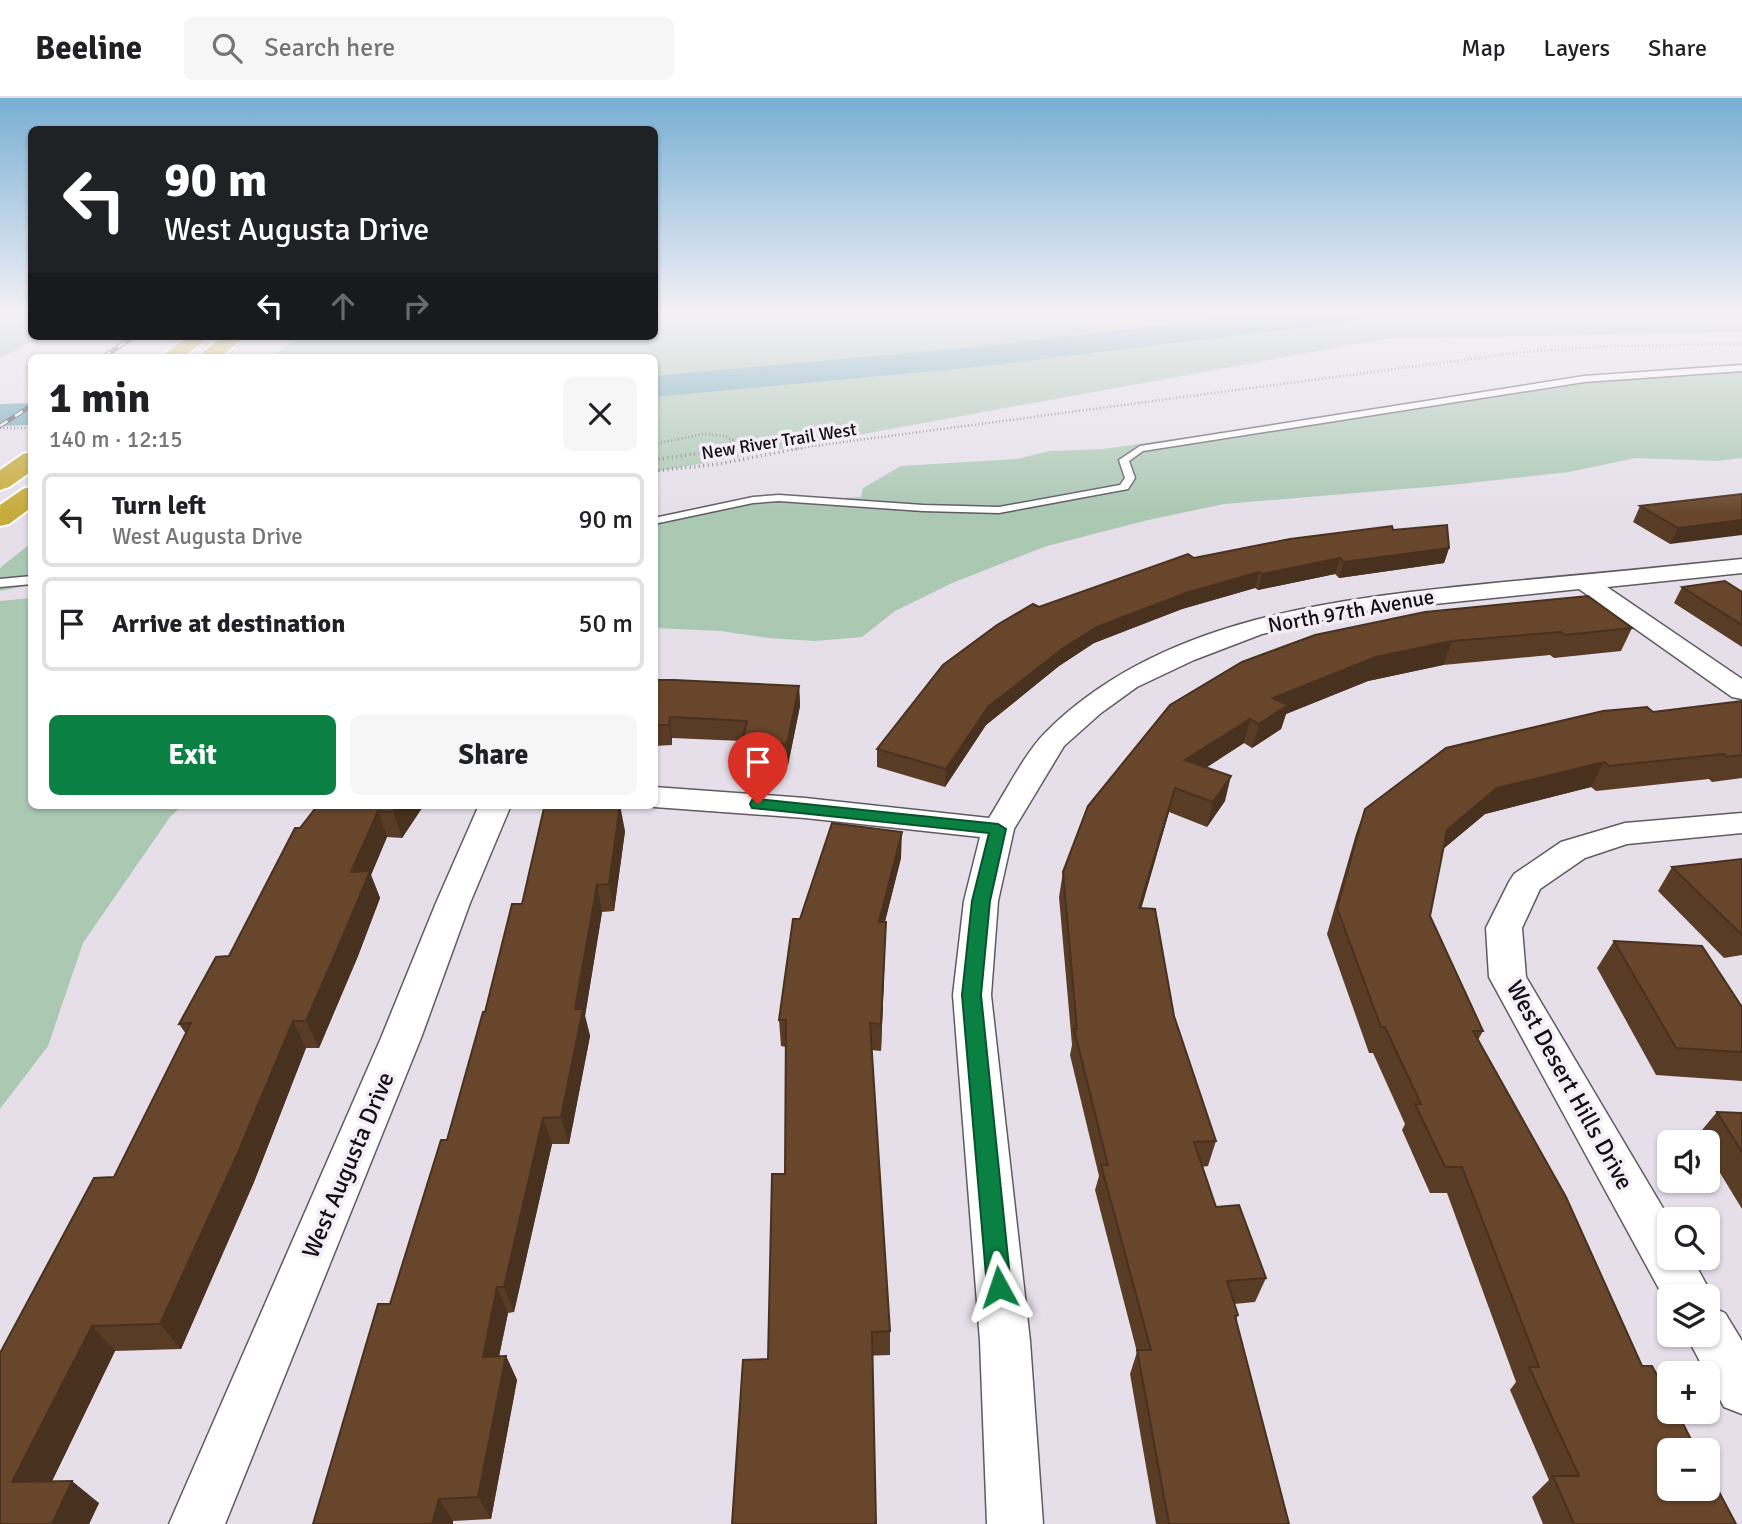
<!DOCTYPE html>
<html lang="en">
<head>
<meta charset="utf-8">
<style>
  :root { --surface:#fff; --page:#f6f6f6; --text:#202124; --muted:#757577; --line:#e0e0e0; --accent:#0b8043 }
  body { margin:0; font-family:Signika,sans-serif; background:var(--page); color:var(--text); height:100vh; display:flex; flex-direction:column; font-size:26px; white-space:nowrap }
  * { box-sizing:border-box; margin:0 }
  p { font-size:23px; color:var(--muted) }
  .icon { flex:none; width:38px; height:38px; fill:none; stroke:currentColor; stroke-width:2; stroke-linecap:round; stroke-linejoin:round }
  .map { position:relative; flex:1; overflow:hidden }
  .side { position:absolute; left:28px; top:256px; width:630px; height:455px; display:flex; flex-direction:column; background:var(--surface); border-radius:10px; box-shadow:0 2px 5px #0004 }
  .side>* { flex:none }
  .top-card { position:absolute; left:28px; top:28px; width:630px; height:214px; border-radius:10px; box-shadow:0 2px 5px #0004; background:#202124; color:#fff; overflow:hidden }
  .tools { position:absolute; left:1657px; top:1032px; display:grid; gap:14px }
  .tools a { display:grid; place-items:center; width:63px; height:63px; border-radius:10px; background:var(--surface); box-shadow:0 2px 5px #0004; font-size:35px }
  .pin { position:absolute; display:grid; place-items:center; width:60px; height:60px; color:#fff; margin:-72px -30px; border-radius:50% 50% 50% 0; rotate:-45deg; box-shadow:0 0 7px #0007 }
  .pin .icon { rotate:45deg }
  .me { position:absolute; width:77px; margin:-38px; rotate:355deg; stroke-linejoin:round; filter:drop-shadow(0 0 5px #0008) }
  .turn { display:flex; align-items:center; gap:24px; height:147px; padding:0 21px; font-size:32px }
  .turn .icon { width:91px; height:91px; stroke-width:2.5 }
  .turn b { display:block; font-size:49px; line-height:60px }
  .lanes { display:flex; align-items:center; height:66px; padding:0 21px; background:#0003; justify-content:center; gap:35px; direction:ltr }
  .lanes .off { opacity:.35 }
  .round { display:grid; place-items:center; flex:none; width:74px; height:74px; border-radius:10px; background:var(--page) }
  .summary { display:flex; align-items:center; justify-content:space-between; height:119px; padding:0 21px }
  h1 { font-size:42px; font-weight:700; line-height:52px }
  .button { display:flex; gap:14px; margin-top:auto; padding:14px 21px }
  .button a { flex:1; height:80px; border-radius:10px; background:var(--accent); color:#fff; font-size:28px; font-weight:700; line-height:80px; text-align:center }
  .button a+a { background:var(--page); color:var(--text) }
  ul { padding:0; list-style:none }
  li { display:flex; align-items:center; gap:21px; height:94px; margin:0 14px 10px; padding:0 7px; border:4px solid var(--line); border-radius:10px }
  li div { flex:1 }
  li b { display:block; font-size:26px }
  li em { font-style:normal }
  header { display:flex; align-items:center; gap:42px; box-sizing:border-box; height:98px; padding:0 35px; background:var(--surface); border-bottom:2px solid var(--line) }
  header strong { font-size:33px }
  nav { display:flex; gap:38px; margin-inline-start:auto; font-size:24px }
  .search { width:490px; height:63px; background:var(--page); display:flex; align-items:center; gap:18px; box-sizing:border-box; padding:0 24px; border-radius:10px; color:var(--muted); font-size:26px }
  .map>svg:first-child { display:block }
  .green { fill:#abc8b3 }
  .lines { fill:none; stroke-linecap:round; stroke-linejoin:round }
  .river { fill:#71a8b6; fill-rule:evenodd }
  .service-casing { stroke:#605a63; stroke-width:3 }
  .minor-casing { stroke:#605a63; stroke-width:3 }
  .trunk-casing { stroke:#fff; stroke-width:4 }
  .path-far1 { stroke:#7b777e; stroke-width:2.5; stroke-dasharray:1 2.5; stroke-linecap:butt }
  .path { stroke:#7b777e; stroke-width:3.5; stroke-dasharray:1 3.5; stroke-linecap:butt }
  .service { fill:#fff; fill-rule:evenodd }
  .minor { fill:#fff; fill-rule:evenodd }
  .trunk { fill:#c6ac3c; fill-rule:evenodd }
  .rail-casing { stroke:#605c62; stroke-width:4.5 }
  .rail { stroke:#f4edf7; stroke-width:2.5; stroke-dasharray:9; stroke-linecap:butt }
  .wall { fill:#593c26 }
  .shaded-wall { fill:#48311f }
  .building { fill:#67462c; stroke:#48311f; stroke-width:2 }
  .route { fill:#0b8043; stroke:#07532c; stroke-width:2 }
  .labels { text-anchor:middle; stroke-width:7; stroke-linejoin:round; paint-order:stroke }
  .far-street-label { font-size:18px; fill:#110f12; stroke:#f4edf7 }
  .street-label { font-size:21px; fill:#110f12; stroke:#f4edf7 }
  .near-street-label { font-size:24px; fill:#110f12; stroke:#f4edf7 }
</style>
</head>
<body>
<header>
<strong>Beeline</strong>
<div class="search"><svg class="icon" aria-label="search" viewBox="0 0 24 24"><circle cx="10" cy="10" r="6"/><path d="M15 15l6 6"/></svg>Search here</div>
<nav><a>Map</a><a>Layers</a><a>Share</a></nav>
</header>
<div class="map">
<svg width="1742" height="1426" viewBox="0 0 1742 1426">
  <rect width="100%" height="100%" fill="#e6dfea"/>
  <path class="green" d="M0,215H31L32,238H43L0,260Z
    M655,215H1742V234L1384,241L655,374L654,259H272L300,238H654Z
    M1742,271V360L1718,363L1635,360L1569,374L1451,387L1224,406L1148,422L1047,448L952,485L895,513L862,539L815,543L768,540L721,533L655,530V423L747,405L861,399L863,390L901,368L1017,361L1050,353L1104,351L1574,283Z
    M31,445V487L0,493V470Z
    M31,500L32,707H183L170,719L83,845L48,948L0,1011V503Z"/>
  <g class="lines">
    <path class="river" d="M1266,215H1361L1357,221L1346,224L976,269L654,299V278L976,249Z
      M32,305V327L0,328V306Z"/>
    <g class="service-casing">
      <path id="service" d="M1742,267V273L1584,284L1143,353L1129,363L1135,380L1128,391L999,415L923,413L779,403L753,405L654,426V420L753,399L779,397L923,407L999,409L1120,387L1125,380L1119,362L1140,348L1584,278Z
        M32,478V486L0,489V481Z"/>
    </g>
    <g class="minor-casing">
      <path id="minor" d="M1742,461V475L1607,489L1742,581V601L1732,599L1579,491L1357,514L1262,536L1194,562L1137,589L1101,615L1064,648L1014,731L998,803L991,897L1030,1243L1043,1426H987L980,1243L953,897L964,803L980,739L805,720L654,709L647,707H654V689L805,700L989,720C1005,695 1025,655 1045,635C1163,516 1346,500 1504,484C1583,477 1663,469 1742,461Z
        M479,707H511L470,805L421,940L225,1426H169L381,940L436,805Z
        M1742,715V735L1627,746L1585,760L1540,791L1522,830L1526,879L1670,1122V1160H1692L1713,1199L1709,1208L1725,1215L1742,1243V1316L1724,1309L1686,1237H1708V1199H1670V1211L1489,879L1486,830L1509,784L1514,776L1561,744L1625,725Z"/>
    </g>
    <g class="trunk-casing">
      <path id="trunk" d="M188,238H211L183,259H160Z
        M223,238H246L220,259H197Z
        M32,354V373L9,389L0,392V372L23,356Z
        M32,388V409L9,426L0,428V407L23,391Z"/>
    </g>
    <path class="path-far1" d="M0,330H32
      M654,346L704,336L724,338L733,342L722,351
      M791,351L1523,254L1611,248L1742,246"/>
    <path class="path" d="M654,362L720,352L724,349
      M654,373L719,366L805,349"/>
    <use href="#service" class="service"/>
    <use href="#minor" class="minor"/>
    <use href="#trunk" class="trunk"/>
    <g class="rail-casing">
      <path id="rail" d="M103,259L135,238
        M0,328L32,307"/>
    </g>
    <use href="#rail" class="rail"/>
  </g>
  <path class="wall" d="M1742,396L1670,446L1633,424L1640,408Z
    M1393,432L1449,450L1444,465L1339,480L1335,476L1258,492L1255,490L1182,511L1094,545L1059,568L986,627L945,689L877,669V651L1039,509L1194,460Z
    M1682,489L1742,494V549L1674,505Z
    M1632,530L1621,553L1554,560L1550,557L1443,567L1368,583L1286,616L1281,631L1252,650L1244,645L1206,669L1225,703L1207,729L1169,714L1141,810L1174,918L1216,1043L1208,1068L1202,1069L1216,1109L1266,1180L1255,1204L1234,1206L1238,1217L1236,1222L1289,1426H1156L1130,1276L1137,1254L1095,1092L1099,1078L1070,957L1072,947L1059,799L1063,774L1315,537Z
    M654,582L799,588L800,608L788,667L743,665L742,643L672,640V647L654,648Z
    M1742,603V680L1712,684L1709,681L1596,693L1591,689L1485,716L1443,751L1430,818L1483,933L1478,942L1642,1268L1736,1426H1543L1532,1399L1549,1382L1510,1292L1516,1284L1447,1095H1430L1402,1032L1405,1026L1373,955H1369L1327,836L1356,736L1365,711L1653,614Z
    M318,707H424L402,740L387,739L371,777L380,800L358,858L319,950H306L254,1084L181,1251L115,1253L52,1383L99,1405L89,1426H0L114,1079L186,936L179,926L229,858L300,730Z
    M625,733L614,813L602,814L585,918L590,938L569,1046H552L514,1214L508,1215L499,1258H506L517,1282L491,1421L453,1423V1426H313L447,1042L485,914L522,806Z
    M901,760L885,824V851L881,953L871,952L890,1233V1257L768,1261L785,1076L786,949L781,948L779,922L800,821Z
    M1742,761V857L1724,860L1658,793L1672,769Z
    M1614,843L1742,909V983L1656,977L1597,870Z
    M1717,1014L1742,1015V1111L1708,1055V1045H1702L1697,1038Z"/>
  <path class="shaded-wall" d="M1742,422V437L1670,446L1678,430Z
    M1449,450L1444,465L1339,480L1344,464Z
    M1340,460L1335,476L1258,492L1262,476Z
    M1259,474L1255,490L1182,511L1094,545L1059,568L986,627L945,689L946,671L988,609L1062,551L1097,529L1186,495Z
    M1452,543L1443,567L1368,583L1286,616L1281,631L1252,650L1259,626L1273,600L1376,559Z
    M799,588L800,608L788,667L787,646Z
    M670,619L672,640V647L669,627Z
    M1250,621L1244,645L1180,687L1185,662Z
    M1604,664L1591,689L1485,716L1436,757L1447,732L1497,690Z
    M1231,678L1225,703L1207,729L1213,704Z
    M1175,690L1169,714L1134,836L1139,810Z
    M398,707H424L402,740L393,714Z
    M620,707L625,733L614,813L609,786Z
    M378,713L387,739L371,777L380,800L358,858L319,950L306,923L351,774Z
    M902,734L901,760L878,850L879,824Z
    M597,787L602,814L585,918L590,938L569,1046L561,1019L575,911Z
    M886,824L885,851L881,953V926Z
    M293,923L306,950L254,1084L181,1251L160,1226Z
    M543,1020L552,1046L514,1214L504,1189Z
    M497,1189L508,1215L494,1283L483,1259Z
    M92,1228L115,1253L41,1406L12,1384Z
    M506,1258L517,1282L491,1421L478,1399Z
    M72,1383L99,1405L89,1426H52Z
    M439,1401L453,1423V1426H432Z"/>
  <path class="building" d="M1742,396V422L1678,430L1640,408Z
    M1447,427L1449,450L1344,464L1340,460L1262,476L1259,474L1186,495L1097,529L1062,551L988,609L946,671L877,651L943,567L997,527L1033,506L1039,509L1188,456L1194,460L1290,441L1392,428L1393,432Z
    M1725,483L1742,494V527L1682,489Z
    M1588,498L1632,530L1565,537L1561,534L1452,543L1376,559L1273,600L1288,607L1259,626L1250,621L1185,662L1231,678L1213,704L1175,690L1139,810L1155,811L1174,918L1216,1043L1194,1044L1216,1109L1239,1107L1266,1180L1227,1183L1238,1217L1235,1218L1289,1426H1169L1137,1252H1151L1101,1067H1108L1074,931H1077L1063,774L1088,708L1170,607L1242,564L1315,537L1425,514Z
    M654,582H674L799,588L787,646L742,644L747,623L670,619L669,627H654Z
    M1742,603V657L1727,659L1724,656L1609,668L1604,664L1497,690L1447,732L1430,818L1483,933H1473L1566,1099L1642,1268H1652L1670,1301V1314H1677L1697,1353H1670V1391H1708V1373L1736,1426H1574L1553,1378H1579L1529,1269H1539L1462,1069H1445L1415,1006H1421L1385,929H1381L1337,810L1365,711L1446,650L1603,613L1647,609L1653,614Z
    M318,707H398L393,714L378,713L351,774L370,773L346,831L306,923H293L237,1057L160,1226L92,1228L12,1384L72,1383L52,1426H0V1255L94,1080L114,1079L191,925L179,926L216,859L229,858L295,730H300Z
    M620,707L609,786L597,787L575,911H583L561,1019L543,1020L504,1189H497L483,1259L506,1258L478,1399L439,1401L432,1426H313L378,1206H390L441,1042H447L483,914H485L512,806H522L544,710Z
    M832,725L902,734L879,824H886L881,926L870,925L890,1233L872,1234L876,1426H732L743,1262L768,1261L772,1076H785L786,922H779L793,821H800Z
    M1742,761V835L1741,836L1672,769Z
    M1614,843L1702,848L1742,909V954L1676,950Z
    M1717,1014L1742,1015V1054Z"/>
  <linearGradient id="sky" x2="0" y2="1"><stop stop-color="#78afd4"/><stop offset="0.52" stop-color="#f4f1f6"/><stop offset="1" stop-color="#f4f1f6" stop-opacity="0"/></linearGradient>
  <rect width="1742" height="415" fill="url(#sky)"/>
  <path class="route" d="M758,701L998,726L1006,731L990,803L981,897L1011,1189L1008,1198L999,1201L991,1198L987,1189L962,897L972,803L989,735L752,710L750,706L752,702Z"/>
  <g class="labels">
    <g class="far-street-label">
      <text transform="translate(779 343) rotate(-9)" y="6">New River Trail West</text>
    </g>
    <g class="street-label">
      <text transform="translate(1351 513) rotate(-10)" y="7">North 97th Avenue</text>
    </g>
    <g class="near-street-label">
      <text transform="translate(1570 987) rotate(61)" y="8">West Desert Hills Drive</text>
      <text transform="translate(348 1067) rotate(-67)" y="8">West Augusta Drive</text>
    </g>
  </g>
</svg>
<div class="tools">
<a><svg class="icon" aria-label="sound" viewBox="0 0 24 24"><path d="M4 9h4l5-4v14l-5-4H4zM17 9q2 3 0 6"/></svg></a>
<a><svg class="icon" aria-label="search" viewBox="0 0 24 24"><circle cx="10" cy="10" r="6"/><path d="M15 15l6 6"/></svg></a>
<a><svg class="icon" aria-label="layers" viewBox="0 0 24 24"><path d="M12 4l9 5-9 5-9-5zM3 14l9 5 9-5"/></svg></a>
<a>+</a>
<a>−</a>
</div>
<div class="pin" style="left:758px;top:706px;background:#d93025"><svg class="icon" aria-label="arrive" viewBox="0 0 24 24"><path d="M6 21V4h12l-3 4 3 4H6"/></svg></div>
<svg class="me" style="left:999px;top:1189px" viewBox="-20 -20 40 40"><path d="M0-17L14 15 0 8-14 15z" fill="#0b8043" stroke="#fff" stroke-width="4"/></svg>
<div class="top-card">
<div class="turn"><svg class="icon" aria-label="left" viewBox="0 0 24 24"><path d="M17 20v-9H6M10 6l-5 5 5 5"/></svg><div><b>90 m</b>West Augusta Drive</div></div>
<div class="lanes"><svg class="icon" aria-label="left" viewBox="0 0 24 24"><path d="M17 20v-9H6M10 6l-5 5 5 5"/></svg><svg class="icon off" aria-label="ahead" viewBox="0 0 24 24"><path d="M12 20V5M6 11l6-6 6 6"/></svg><svg class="icon off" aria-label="right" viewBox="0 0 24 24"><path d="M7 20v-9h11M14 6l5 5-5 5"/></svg></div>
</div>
<section class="side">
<div class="summary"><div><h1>1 min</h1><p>140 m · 12:15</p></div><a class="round"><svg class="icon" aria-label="close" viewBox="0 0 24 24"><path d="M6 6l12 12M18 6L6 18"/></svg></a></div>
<ul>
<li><svg class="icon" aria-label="left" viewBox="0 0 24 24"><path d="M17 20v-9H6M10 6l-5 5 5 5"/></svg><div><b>Turn left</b><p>West Augusta Drive</p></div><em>90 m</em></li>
<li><svg class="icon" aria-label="arrive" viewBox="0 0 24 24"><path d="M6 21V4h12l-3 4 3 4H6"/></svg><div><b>Arrive at destination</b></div><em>50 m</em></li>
</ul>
<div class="button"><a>Exit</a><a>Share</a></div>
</section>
</div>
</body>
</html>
